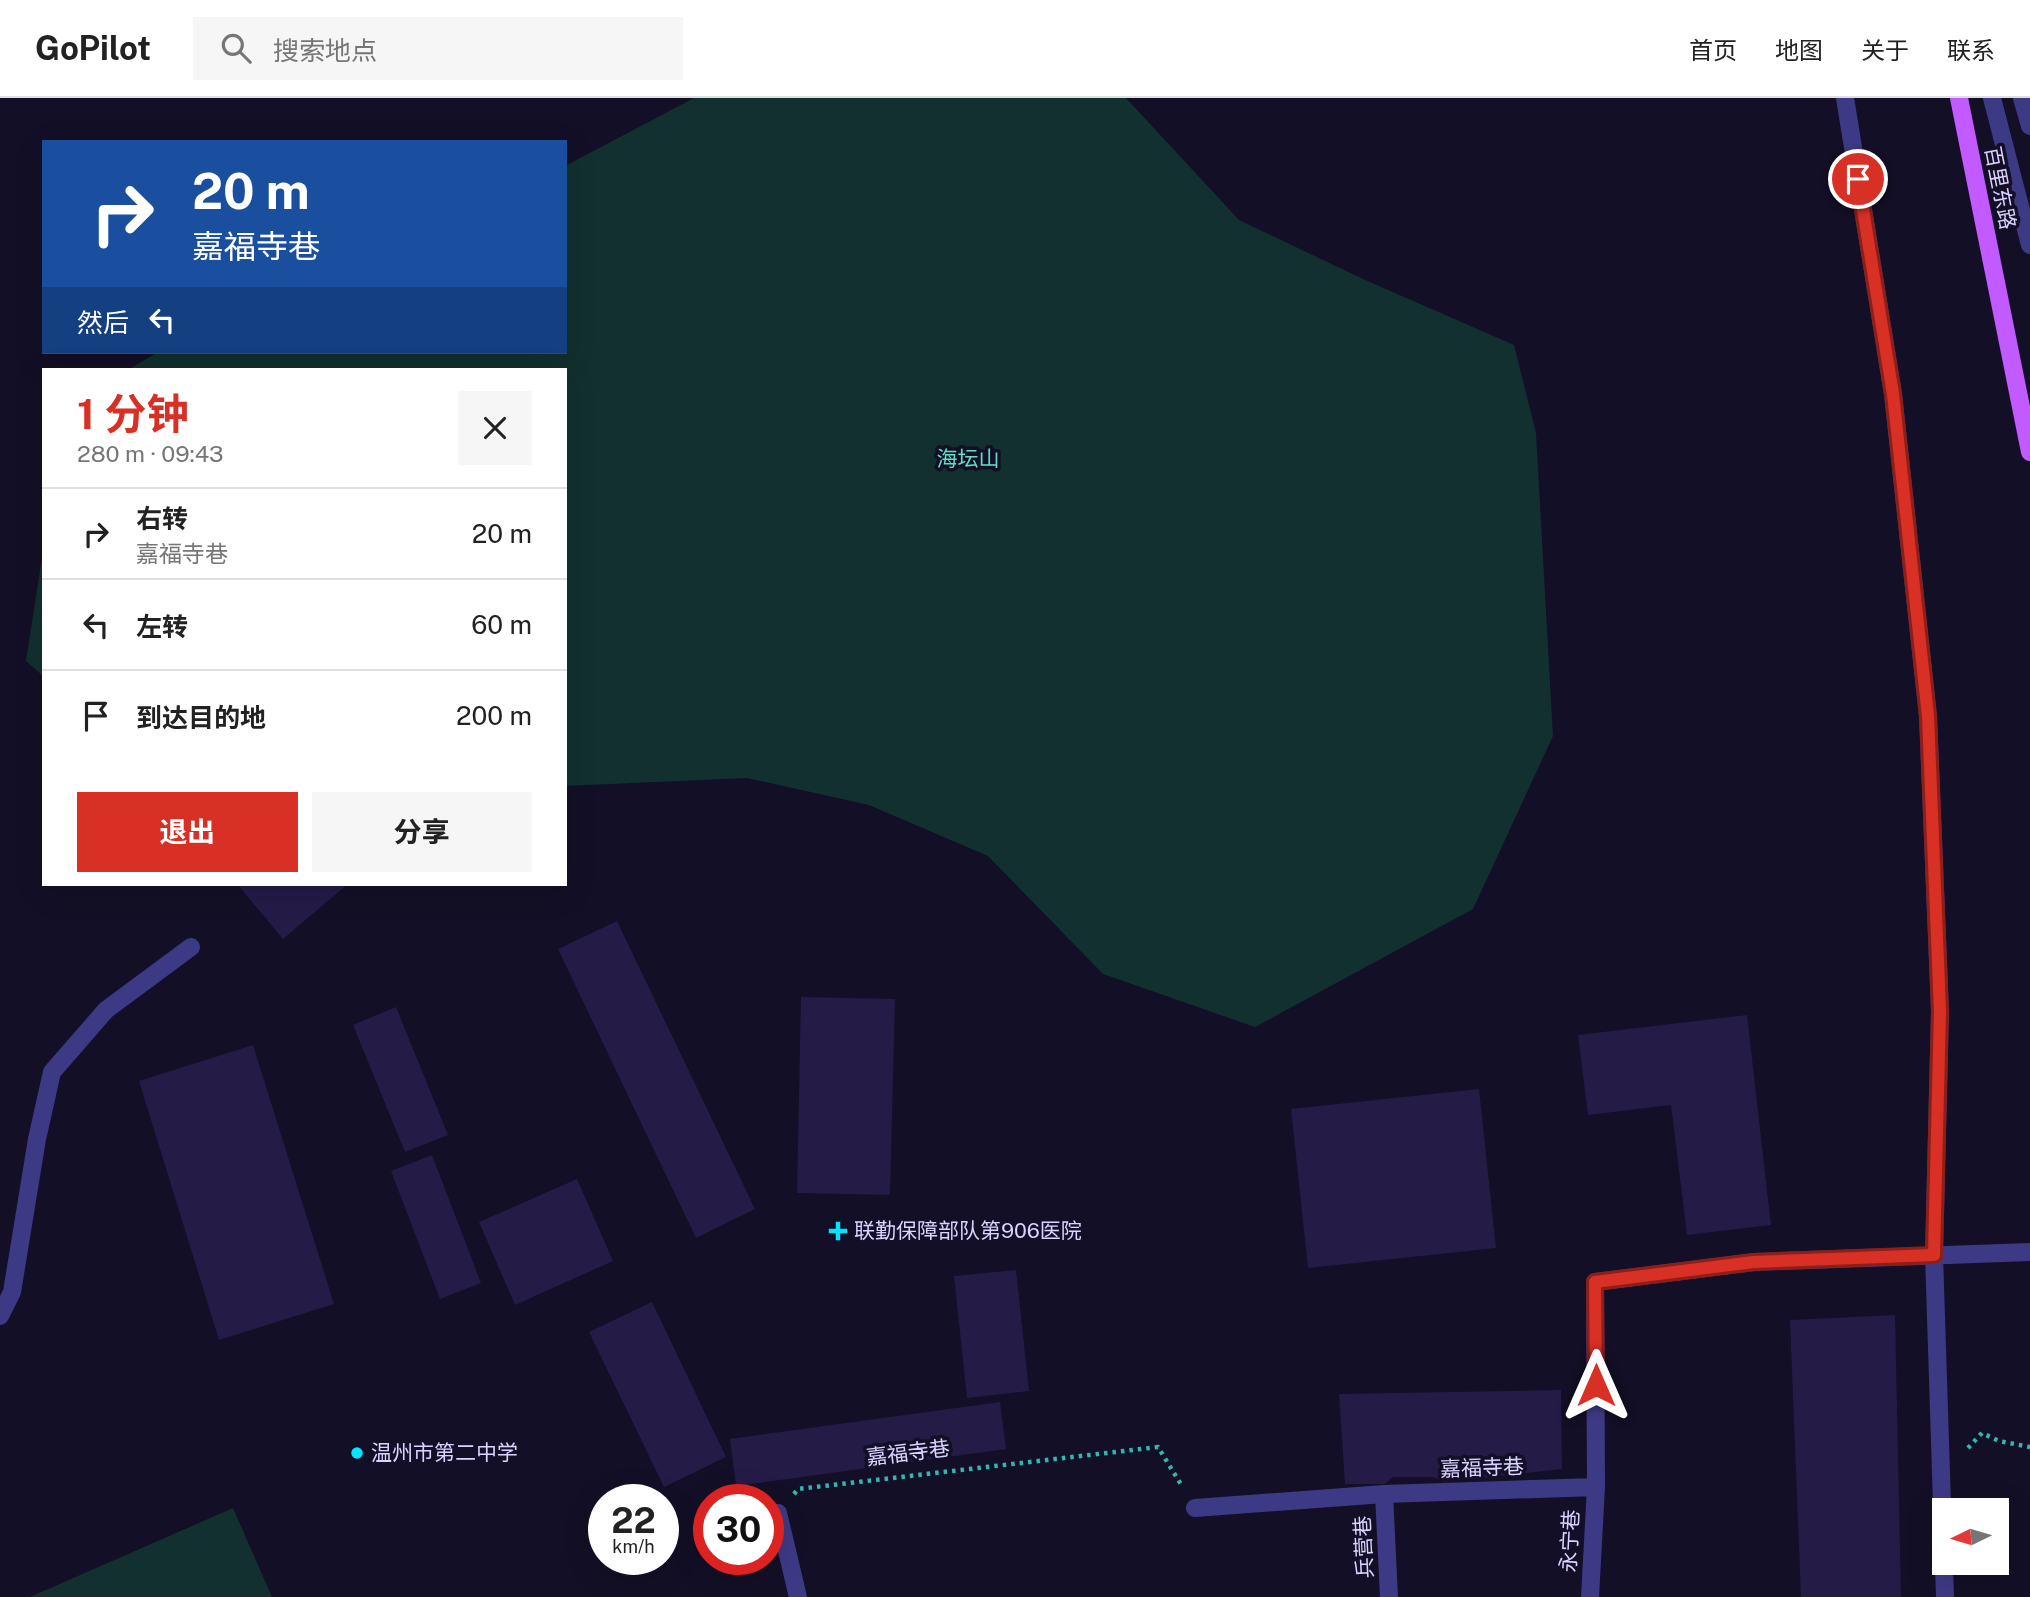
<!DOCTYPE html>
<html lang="zh">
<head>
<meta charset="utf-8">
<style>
  :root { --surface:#fff; --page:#f6f6f6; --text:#222; --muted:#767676; --line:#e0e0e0; --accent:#d93025 }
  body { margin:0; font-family:"Public Sans","Noto Sans SC",sans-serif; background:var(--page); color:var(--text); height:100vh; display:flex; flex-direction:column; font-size:26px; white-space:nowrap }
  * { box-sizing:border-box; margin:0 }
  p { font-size:23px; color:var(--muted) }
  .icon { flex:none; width:38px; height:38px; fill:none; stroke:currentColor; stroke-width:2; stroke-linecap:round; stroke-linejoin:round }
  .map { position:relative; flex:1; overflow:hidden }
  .details { position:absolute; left:42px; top:270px; width:525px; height:518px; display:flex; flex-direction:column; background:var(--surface); border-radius:0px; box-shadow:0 7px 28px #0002 }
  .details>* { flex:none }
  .hud { position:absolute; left:42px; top:42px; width:525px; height:214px; border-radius:0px; box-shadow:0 7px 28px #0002; background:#1a4fa0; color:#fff; overflow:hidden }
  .needle { width:46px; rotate:265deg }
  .fabs { position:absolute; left:1932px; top:1400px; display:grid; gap:14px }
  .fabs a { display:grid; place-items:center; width:77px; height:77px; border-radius:0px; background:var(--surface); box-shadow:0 7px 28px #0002; font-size:35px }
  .speed { position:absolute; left:588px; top:1386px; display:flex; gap:14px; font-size:35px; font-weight:700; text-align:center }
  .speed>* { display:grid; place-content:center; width:91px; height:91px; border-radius:50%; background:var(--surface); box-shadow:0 7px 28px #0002; line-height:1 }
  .speed small { font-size:18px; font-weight:400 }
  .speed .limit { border:10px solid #d22; background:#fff; color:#111 }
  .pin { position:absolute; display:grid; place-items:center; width:60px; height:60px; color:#fff; margin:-30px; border:4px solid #fff; border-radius:50%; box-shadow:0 2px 7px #0007 }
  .me { position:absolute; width:77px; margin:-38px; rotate:0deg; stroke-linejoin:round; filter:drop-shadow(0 0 5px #0008) }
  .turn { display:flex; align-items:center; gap:24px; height:147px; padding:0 35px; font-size:32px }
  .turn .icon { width:91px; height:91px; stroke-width:2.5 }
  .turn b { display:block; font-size:49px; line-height:60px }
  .then { display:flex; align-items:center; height:66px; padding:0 35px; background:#0003; gap:14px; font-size:26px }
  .round { display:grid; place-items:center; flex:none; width:74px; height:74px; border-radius:0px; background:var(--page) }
  .headline { display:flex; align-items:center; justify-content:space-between; height:119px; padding:0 35px }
  h1 { font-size:42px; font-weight:700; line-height:52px; color:var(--accent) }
  .primary-button { display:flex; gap:14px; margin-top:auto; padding:14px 35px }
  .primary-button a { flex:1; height:80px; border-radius:0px; background:var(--accent); color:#fff; font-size:28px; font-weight:700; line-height:80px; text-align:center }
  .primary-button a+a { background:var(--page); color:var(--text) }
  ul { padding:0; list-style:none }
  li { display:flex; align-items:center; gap:21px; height:91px; padding:0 35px; border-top:2px solid var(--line) }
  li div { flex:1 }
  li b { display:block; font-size:26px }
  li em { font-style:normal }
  header { display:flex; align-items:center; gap:42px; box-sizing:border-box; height:98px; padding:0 35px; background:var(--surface); border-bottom:2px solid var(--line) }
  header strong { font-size:33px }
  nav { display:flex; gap:38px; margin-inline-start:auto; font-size:24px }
  .search { width:490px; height:63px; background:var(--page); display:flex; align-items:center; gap:18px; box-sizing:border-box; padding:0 24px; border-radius:0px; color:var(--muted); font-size:26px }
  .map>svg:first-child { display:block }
  .green { fill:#12302f }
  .building { fill:#241b47 }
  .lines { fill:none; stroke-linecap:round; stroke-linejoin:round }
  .path { stroke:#2fb8b0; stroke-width:4.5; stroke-dasharray:3.5 5; stroke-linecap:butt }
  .minor { stroke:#3d3a85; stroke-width:18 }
  .major { stroke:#c25bff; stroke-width:18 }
  .route-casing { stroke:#8d1f18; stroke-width:18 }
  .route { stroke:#d93025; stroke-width:12 }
  .poi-dot { fill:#00e5ff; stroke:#130f26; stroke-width:2.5 }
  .labels { text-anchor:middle; stroke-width:7; stroke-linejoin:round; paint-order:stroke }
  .street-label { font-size:21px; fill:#d9d4ff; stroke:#130f26 }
  .park-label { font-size:21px; fill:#5fe0c0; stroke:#130f26 }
  .poi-label { font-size:21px; fill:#d9d4ff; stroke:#130f26; text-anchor:start }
</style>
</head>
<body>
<header>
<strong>GoPilot</strong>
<div class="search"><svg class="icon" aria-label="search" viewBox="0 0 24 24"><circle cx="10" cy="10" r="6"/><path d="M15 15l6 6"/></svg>搜索地点</div>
<nav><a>首页</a><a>地图</a><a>关于</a><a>联系</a></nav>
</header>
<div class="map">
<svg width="2030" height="1499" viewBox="0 0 2030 1499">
  <rect width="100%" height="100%" fill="#130f26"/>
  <path class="green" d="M694,0H1126L1239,122L1363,181L1514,247L1536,335L1553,638L1473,811L1255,929L1103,876L988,758L869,707L747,680L565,688V271H129L158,254H565V68Z
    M44,446V579L26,563Z
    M233,1410L272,1499H30Z"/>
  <path class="building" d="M237,786H348L283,841Z
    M617,823L755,1111L696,1140L558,851Z
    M801,899L895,901L890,1097L797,1095Z
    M396,909L448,1037L405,1054L353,927Z
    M1747,917L1771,1127L1687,1137L1671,1007L1588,1017L1578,937Z
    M253,947L334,1206L219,1242L139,983Z
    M1479,991L1496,1150L1308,1170L1291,1011Z
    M432,1057L481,1185L440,1201L391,1073Z
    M577,1081L613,1163L515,1207L479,1124Z
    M1016,1172L1029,1293L967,1300L954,1178Z
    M652,1204L726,1359L664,1389L589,1234Z
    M1895,1217L1901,1499H1801L1790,1222Z
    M1561,1292L1562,1371L1444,1384L1433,1379H1393L1385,1386H1345L1339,1296Z
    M1000,1304L1006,1351L736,1388L730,1341Z"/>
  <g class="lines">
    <path class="path" d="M1968,1350L1982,1335L1999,1343L2030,1349
      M794,1396L798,1391L1158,1349L1182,1388"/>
    <path class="minor" d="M1845,0L1893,296L1928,618L1940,913L1934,1157L1945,1499
      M1992,0L2030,147
      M2022,0L2030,28
      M0,1218L12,1194L37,1041L52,974L106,912L191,849
      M1384,1396L1389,1499
      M1195,1410L1384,1396L1596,1389L1595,1184L1754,1164L2030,1154
      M778,1415L798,1499
      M1590,1499L1596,1389"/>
    <path class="major" d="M1959,0L2030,354"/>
  </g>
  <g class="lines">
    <g class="route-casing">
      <path id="route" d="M1596,1287L1595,1184L1754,1164L1934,1157L1940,913L1928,618L1893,296L1858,81"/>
    </g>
    <use href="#route" class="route"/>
  </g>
  <g class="poi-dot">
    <path d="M834.5 1122.5h7v7h7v7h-7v7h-7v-7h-7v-7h7z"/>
    <circle cx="357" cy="1355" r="7"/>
  </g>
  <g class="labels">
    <g class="street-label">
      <text transform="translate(2000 90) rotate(79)" y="7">百里东路</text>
      <text transform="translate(908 1355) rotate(-7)" y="7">嘉福寺巷</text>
      <text transform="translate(1482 1370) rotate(-2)" y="7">嘉福寺巷</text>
      <text transform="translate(1570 1443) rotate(-87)" y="7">永宁巷</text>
      <text transform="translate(1364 1449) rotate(-93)" y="7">兵营巷</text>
    </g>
    <g class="park-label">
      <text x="968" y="368">海坛山</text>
    </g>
    <g class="poi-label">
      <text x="854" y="1140">联勤保障部队第906医院</text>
      <text x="371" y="1362">温州市第二中学</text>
    </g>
  </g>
</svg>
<div class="fabs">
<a><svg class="needle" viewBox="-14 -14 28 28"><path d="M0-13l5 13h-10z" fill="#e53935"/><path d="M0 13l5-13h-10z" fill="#767676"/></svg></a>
</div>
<div class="speed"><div>22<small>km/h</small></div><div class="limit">30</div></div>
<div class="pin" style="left:1858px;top:81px;background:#d93025"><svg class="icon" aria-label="arrive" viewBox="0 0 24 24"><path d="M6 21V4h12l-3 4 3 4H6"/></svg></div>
<svg class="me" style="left:1596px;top:1287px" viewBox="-20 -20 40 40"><path d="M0-17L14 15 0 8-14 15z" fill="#d93025" stroke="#fff" stroke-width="4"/></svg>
<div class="hud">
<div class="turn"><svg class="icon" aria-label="right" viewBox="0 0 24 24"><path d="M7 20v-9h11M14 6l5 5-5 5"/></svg><div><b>20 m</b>嘉福寺巷</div></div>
<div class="then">然后<svg class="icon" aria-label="left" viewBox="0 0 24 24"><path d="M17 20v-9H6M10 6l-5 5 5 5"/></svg></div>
</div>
<section class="details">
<div class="headline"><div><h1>1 分钟</h1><p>280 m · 09:43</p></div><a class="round"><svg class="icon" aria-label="close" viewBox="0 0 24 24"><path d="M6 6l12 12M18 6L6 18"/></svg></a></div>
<ul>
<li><svg class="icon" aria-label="right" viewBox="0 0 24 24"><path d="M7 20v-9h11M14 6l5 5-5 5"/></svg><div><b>右转</b><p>嘉福寺巷</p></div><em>20 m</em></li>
<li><svg class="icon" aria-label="left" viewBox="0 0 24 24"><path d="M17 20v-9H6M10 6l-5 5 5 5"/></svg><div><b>左转</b></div><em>60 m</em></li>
<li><svg class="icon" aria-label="arrive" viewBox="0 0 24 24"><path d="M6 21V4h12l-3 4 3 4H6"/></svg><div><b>到达目的地</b></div><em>200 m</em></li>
</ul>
<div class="primary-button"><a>退出</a><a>分享</a></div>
</section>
</div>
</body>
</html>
